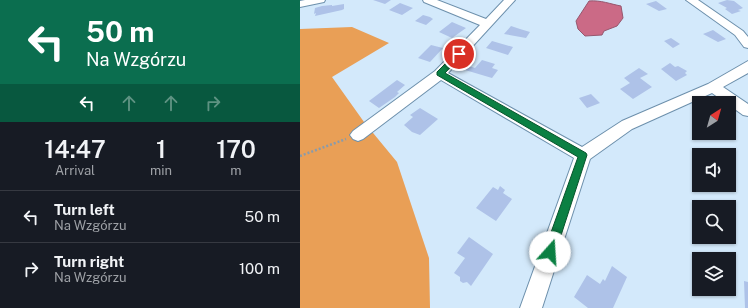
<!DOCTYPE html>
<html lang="en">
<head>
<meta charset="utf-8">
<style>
  :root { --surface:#171b24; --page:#20242c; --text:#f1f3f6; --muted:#9ea1a6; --line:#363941 }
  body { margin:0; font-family:"Public Sans",sans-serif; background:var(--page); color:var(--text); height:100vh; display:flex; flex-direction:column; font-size:15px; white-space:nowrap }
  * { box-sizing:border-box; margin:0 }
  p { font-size:13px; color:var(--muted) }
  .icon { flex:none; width:22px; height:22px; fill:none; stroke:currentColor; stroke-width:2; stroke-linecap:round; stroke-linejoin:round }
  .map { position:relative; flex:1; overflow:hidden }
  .details { display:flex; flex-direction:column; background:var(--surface); width:300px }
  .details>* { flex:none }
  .banner { background:#0b6e4f; color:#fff; overflow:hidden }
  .needle { width:26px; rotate:37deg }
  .buttons { position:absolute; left:392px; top:96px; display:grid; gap:8px }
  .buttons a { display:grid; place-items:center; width:44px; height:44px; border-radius:0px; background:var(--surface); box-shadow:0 1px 3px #0004; font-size:20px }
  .pin { position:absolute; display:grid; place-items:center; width:34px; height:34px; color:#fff; margin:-17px; border:2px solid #fff; border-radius:50%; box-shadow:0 1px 4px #0007 }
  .me { position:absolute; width:44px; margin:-22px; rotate:19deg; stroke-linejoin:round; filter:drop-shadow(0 0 3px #0008) }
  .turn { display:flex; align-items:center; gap:14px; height:84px; padding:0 20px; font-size:18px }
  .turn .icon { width:52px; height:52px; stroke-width:2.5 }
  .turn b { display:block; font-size:28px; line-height:34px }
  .lanes { display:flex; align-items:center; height:38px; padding:0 20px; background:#0003; justify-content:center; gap:20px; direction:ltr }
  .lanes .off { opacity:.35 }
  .eta { display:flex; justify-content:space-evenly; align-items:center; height:68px; text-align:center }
  .eta b { font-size:24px; font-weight:600; line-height:28px }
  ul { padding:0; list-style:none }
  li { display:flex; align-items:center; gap:12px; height:52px; padding:0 20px; border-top:1px solid var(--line) }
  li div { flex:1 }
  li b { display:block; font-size:15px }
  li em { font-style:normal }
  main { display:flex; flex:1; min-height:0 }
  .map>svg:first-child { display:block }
  .forest { fill:#e99f56 }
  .water { fill:#cb6a86; stroke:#96576e }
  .building { fill:#aec2e8 }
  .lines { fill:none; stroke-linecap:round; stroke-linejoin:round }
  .minor-casing { stroke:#6d90ac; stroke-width:2 }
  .path { stroke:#899bab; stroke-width:2.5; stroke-dasharray:2 2; stroke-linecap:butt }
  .minor { fill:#fff; fill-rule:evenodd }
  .route { fill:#0b8043; stroke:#07532c }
</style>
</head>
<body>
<main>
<section class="details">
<div class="banner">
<div class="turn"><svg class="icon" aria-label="left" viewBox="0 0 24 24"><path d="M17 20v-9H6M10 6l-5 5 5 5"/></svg><div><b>50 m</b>Na Wzgórzu</div></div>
<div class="lanes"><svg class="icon" aria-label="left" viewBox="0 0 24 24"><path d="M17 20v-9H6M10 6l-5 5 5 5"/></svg><svg class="icon off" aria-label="ahead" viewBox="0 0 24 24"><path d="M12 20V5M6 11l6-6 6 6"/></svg><svg class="icon off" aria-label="ahead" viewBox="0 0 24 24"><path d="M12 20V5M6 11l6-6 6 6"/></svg><svg class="icon off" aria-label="right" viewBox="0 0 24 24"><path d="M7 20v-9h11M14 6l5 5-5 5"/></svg></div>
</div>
<div class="eta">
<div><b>14:47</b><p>Arrival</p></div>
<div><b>1</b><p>min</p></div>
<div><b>170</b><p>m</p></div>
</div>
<ul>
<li><svg class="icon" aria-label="left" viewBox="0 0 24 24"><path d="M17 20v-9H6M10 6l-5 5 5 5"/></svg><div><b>Turn left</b><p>Na Wzgórzu</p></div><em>50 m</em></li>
<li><svg class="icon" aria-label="right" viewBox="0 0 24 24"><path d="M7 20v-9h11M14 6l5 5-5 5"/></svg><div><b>Turn right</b><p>Na Wzgórzu</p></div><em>100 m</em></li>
</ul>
</section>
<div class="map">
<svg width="448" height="308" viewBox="0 0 448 308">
  <rect width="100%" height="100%" fill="#d3e9fb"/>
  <path class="forest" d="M52,27L89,43L32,77L64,122L97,162L129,258L130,308H0V29Z"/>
  <path class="water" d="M289,1C301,0 310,4 321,6L323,18L317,26L304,31L302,35L285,36L278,29L276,21Z"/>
  <path class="building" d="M73,0H91L85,4Z
    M427,0L434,1L443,8L438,10L441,11L432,14L425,9L427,8L418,3Z
    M356,1L367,9L359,11L346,4Z
    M100,3L113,8L102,15L89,10Z
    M44,4V9L42,10L15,16L16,13L14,14L15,8L22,6L32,5V6Z
    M123,15L130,17L133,19L126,25L115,21Z
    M152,22L166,28L152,38L139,32Z
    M211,26L220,29L230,32L226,38L204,34Z
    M413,30L426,39L418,42L403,34Z
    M371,38L380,44L373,48L364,41Z
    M192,41L213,47L208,55L186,48Z
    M131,45L143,48L130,62L118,58Z
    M182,60L195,64L192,68L198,70L192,78L165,70L169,66L175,68Z
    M370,63L375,67L378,66L387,71L385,73L387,75L376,81L361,69Z
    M339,68L348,74L340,78L352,87L333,99L320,89L330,83L324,78Z
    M97,80L105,85L97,92L99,93L95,97L79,108L69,101Z
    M291,94L300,103L287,108L279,98Z
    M120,108L138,119L120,135L112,132L104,125L113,117L110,115Z
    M412,133H427L419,139Z
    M200,186L205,190L203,193L212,199L196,221L176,208L193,187L198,190Z
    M169,237L193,254L171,286L167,282L163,283L160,281V277L154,273L165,258L157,253Z
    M312,266L327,277L313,308H288L274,297L287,275L300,284L303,279L305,281Z
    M444,281L448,282V308H445Z"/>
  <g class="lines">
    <g class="minor-casing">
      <path id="minor" d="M5,0H25L24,2L0,7V1Z
        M123,0H137L186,19L204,0H215L148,73L282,147L322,121L408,84L448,61V73L423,87L448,104V116L443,115L429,105V103H426L412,93L332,129L290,159L242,308H220L274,158L141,80L63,139L58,141L53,139L50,135L53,131L135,71L180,25L124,2Z
        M386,0H398L443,31L448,37V48L444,47L435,35Z"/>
    </g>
    <path class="path" d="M0,156L46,139"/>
    <use href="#minor" class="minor"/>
  </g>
  <path class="route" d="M157,52H159L163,54L145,73L286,153L287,155L254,257L250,258L246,257L244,252L278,157L137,75V72Z"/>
</svg>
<div class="buttons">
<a><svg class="needle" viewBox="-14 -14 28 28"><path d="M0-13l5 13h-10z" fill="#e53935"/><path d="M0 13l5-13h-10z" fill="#9ea1a6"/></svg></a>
<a><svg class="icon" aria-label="sound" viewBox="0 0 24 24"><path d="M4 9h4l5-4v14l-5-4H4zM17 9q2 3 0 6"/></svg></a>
<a><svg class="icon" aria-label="search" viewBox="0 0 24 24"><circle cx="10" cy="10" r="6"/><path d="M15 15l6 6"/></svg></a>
<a><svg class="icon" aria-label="layers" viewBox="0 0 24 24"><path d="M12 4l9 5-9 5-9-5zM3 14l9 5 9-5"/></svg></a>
</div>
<div class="pin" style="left:159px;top:54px;background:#d93025"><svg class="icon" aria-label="arrive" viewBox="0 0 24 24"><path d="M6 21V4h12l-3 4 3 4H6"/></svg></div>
<svg class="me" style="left:250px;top:252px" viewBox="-20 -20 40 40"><circle r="19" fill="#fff"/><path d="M0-13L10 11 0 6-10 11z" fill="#0b8043"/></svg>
</div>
</main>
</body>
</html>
